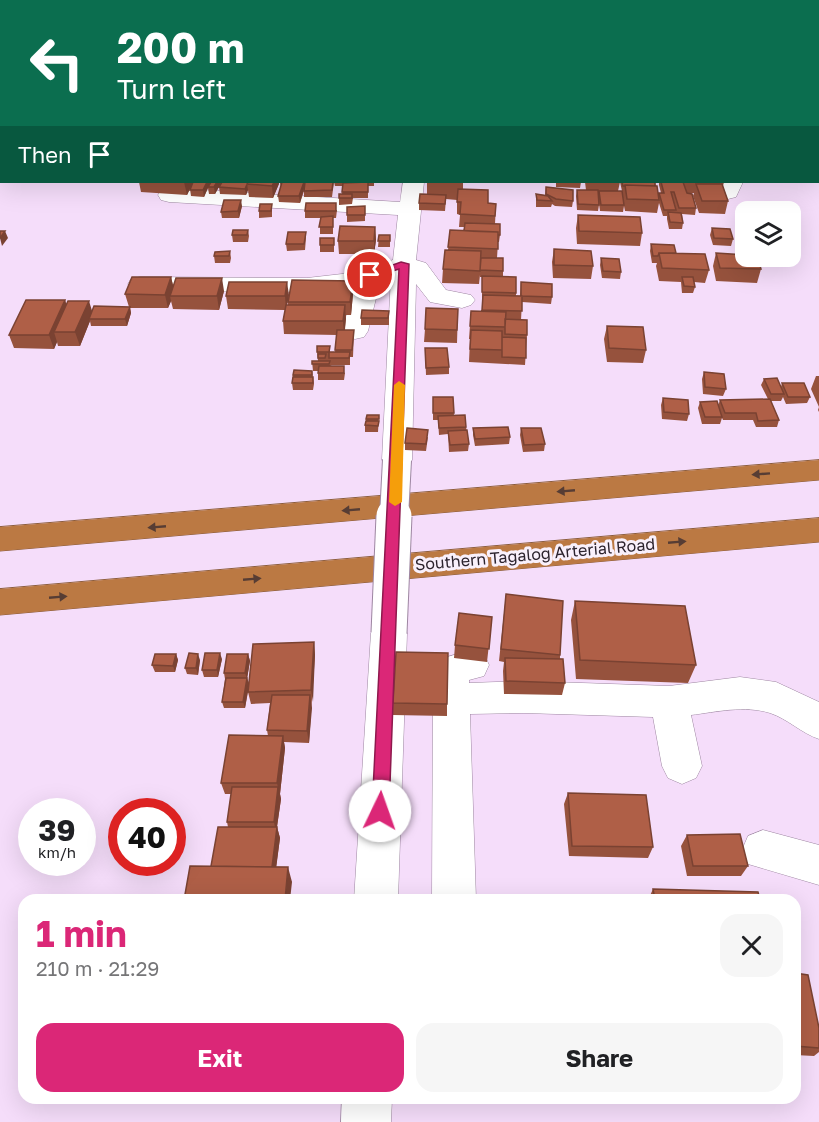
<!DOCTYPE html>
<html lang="en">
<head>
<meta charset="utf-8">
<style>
  :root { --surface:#fff; --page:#f6f6f6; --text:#202124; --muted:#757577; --accent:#db2777 }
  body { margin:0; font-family:"Golos Text",sans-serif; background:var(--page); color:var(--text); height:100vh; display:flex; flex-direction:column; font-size:22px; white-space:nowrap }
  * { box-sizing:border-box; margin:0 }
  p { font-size:20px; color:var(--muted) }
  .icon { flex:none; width:33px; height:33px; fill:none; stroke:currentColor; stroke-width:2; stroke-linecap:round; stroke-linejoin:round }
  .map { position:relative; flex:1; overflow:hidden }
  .drawer { position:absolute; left:18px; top:894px; width:783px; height:210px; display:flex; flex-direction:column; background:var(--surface); border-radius:18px; box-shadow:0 6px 24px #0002 }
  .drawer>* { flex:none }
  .banner { position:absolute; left:0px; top:0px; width:819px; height:183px; box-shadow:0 6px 24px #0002; background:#0b6e4f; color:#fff; overflow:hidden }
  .fabs { position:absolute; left:735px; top:201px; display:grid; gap:12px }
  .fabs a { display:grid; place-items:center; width:66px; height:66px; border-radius:12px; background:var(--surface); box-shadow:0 6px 24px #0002; font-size:30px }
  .speed { position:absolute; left:18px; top:798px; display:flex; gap:12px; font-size:30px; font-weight:700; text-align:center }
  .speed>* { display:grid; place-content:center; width:78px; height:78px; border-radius:50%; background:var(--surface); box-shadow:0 6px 24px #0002; line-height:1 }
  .speed small { font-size:15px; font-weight:400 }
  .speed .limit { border:9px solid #d22; background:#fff; color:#111 }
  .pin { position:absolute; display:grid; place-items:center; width:51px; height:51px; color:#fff; margin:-26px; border:3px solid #fff; border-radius:50%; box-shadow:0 2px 6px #0007 }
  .me { position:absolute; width:66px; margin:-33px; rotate:3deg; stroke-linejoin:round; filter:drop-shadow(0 0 4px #0008) }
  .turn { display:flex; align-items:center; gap:21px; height:126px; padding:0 18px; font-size:27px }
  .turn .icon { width:78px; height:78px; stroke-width:2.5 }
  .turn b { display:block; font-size:42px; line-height:51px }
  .then { display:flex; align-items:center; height:57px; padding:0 18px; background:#0003; gap:12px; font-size:22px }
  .round { display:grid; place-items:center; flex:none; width:63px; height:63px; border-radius:18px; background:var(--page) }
  .head { display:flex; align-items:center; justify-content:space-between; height:102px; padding:0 18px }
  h1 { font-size:36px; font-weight:700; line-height:45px; color:var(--accent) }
  .cta { display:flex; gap:12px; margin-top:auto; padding:12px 18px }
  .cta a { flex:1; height:69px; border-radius:18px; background:var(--accent); color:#fff; font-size:24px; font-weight:700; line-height:69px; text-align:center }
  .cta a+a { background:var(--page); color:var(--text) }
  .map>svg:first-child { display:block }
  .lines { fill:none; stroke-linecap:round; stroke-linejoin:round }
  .minor-casing { stroke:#9d86a1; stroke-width:1 }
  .highway-casing { stroke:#895b3b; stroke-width:1 }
  .minor { fill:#fff; fill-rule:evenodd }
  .highway { fill:#bb7943; fill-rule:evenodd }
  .minor-bridge-far1-casing { stroke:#9d86a1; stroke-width:30; stroke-linecap:butt }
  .minor-bridge-casing { stroke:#9d86a1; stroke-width:37; stroke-linecap:butt }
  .minor-bridge-far1 { stroke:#fff; stroke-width:28 }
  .minor-bridge { stroke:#fff; stroke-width:35 }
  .wall { fill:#96523d }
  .shaded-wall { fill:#7a4232 }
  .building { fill:#af5f47; stroke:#7a4232; stroke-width:1.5 }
  .oneway { fill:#573d34 }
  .route { fill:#db2777; stroke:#8e194d; stroke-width:1.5 }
  .slow { fill:#f59e0b }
  .labels { text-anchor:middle; stroke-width:6; stroke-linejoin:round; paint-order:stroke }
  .street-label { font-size:16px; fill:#2c232d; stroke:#f9f0fb }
</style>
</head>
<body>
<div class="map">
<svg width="819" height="1122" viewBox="0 0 819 1122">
  <rect width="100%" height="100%" fill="#f5ddfa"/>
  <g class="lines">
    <g class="minor-casing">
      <path id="minor" d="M405,0H421V2H405Z
        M818,166H819V178H818Z
        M403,182H424L416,260L426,263L446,290L471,295L475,300L471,305L462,308L430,302L416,284L412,460L408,467L397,470L386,467L382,460L391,275L381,278L368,331L364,337L355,339L346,337L342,331L355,285L307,292L140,291L131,289L128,284L131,279L140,277L307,278L342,274L393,260L398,215L169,202L161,200L158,195L161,190L169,188L400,202Z
        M722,182H743L736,197L728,199L720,197L717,192Z
        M389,619L401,623L407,633L398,900H354L371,633L377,623Z
        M471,650L484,654L489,665L484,676L469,680V683L524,681L669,686L740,677L776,682L819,702V739C801,733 788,719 770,713C744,705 716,712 691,715L702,766L696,778L682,784L668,778L662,766L653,717L524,713L470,714L476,900H432L433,677L444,658Z
        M763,830L819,845V885L748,864L742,850L748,836Z
        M342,1098H392L391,1122H341Z"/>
    </g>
    <g class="highway-casing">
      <path id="highway" d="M819,460V480L0,551V527Z
        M819,518V542L0,615V589Z"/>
    </g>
    <use href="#minor" class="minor"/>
    <use href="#highway" class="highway"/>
    <g class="minor-bridge-far1-casing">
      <path id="minor-bridge-far1" d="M394,517L397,460"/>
    </g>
    <g class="minor-bridge-casing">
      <path id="minor-bridge" d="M389,633L394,516"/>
    </g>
    <use href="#minor-bridge-far1" class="minor-bridge-far1"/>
    <use href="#minor-bridge" class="minor-bridge"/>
  </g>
  <path class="wall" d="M139,182H209L210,183L211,182H220L221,183L215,194H209L208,188L204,197L191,196L190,189L187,195L141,192Z
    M222,182H304V187L334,182L332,197H304V191L300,203L279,202L278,196L281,187L280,183H279L273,198L249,197L248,190L246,195L220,194L219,187Z
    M334,182H374V186H368V198H353L352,204L339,205V198L342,194L343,186H335Z
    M427,182H463V189L488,203L496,204L495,224L500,235L499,242H498L497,258L503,271V277H516V296H520L521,282L552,297L551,304L522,302L521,320L527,335L525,365L469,362L470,339H469L471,311H482V277H480V275L479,284L442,283L443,269L448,250L450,230L464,231V227H459L460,215L457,214V200L446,199L445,211L419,210V203L427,194Z
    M465,182H498V183Z
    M556,182H581L580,188L556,187Z
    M585,182H620L618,191H622L620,182H655L658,196L659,193H661L659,185V182H724L723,186L728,201L725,214L699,213L693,196L694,193H687L696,208L695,215L682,214L683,223L682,229H669L667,219V216H663L659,203L657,213L625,211L624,206L623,212L600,211L598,197L599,193L598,192L599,205L598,211L577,210L576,196L577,190H586Z
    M546,187L573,201L572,207L555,206L552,204L551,207H536V194L545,195Z
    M242,206L239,218H222L221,212Z
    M365,206V221L347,222V215Z
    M272,210V217L259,218V211Z
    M337,210L336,218H333V234H320V218H305V211Z
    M578,215L642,233L640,246L577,244L576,228Z
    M375,227L376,240L374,254H339L338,241Z
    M712,228L733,239L731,246L713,245L710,235Z
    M248,230L249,236L248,242H233L232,235Z
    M306,232V238L305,250L287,251L286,244Z
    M379,235H390V247H378Z
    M334,238V252H320V245Z
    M651,244L676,253L709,270L705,283L694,282L695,287L693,293H682L681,282L659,281L656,266L657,263H652L650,251Z
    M554,249L593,266L591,279L553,278L552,262Z
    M230,251L231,258L230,263H215L214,256Z
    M716,253L761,269L757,283L716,281L713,266Z
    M601,258L621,272L620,279L602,278L600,265Z
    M171,277L173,285L224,291L219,310L173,309L171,301L168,308H130L131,313L127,326H91L90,321L80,346H58L57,342L54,349L14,348L9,335L65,300L66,304L92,312L129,307L125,294Z
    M353,281V294L351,315H346L345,330H354L353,357H350V365H330L345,373L344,380H318V371H313L312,361H318L317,352H335L337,335L284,334L283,321L285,310L228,309L226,296L289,295L287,305H288V302Z
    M458,309L457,343L424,342L425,329Z
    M389,311V325H361V318Z
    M607,326L646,350L643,363L607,362L604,339Z
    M425,348L449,367V374L426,375Z
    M312,371L314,384L313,390H293L292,383L293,375Z
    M704,372L726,389L723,396L703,394L702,379Z
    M816,376H819V412L818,410L819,407L811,389Z
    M764,379L781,387L782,383L810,397L807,403L786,404L783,397L781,401H771L779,420L777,427H756L753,420H723L722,418L720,424H702L698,408L700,402L718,406L720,400L768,399L761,385Z
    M433,397H453L454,416L466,427L469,444L468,451L449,452L448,434L439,435L438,420H433Z
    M663,398L689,414L687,421L662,419L661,405Z
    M367,415H379L378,432H365V425Z
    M473,428L510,437L509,444L475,446L473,435Z
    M521,428L545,444L544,451L523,452L520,435Z
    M428,437L426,451L405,450V443Z
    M506,594L560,655V659L565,683L562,695L504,694L503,671L504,662L499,661Z
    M575,601L696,665L688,683L576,679L571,620Z
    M492,617L487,662L454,658L455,645Z
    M314,642L315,655L309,743L284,742L285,748L280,794L281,799L277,827L280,838L276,867L292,882L211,866L228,827L227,822L231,794H225L221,783L268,736L267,730L270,703L251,704L248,692L245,708H224L222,702L225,679L224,673L248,654L250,661L247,678L249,683Z
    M176,654L178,660L175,672H155L152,665Z
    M222,659L218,677H204L202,670Z
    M200,660L198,675L187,674L185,668Z
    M393,703L447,704V716L393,715Z
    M568,793L653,847L648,858L569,856L564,804Z
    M687,835L748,866L741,876H687L681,846Z
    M653,889L760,900H648Z
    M795,973L819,1028V1052L814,1056L795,1055Z"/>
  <path class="shaded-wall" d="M184,182H193L187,195Z
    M207,182H209L210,183L204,197L203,190Z
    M217,182H220L221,183L215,194L214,187Z
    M274,182H279V184L273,198L272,186Z
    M304,182V188L300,203L299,196Z
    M247,184L248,190L246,195L245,189Z
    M241,200L242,206L239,218L238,211Z
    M375,227L376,240L374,254V241Z
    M5,231L8,238L2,246L0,238Z
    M171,277L174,290L170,296L171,301L168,308L165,295Z
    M222,278L224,291L219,310L217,296Z
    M353,281V294L351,315L350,302Z
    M287,282L289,295L286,310L285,296Z
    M65,300L69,313L54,332L57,342L54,349L49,335Z
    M89,301L93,314L89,319L90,321L80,346L75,332Z
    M345,305L346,319L344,335L343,321Z
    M130,307L131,313L127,326L125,319Z
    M314,642L315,655L313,702L311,690Z
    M220,653L222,659L218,677L217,670Z
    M176,654L178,660L175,672L173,666Z
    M198,654L200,660L198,675L196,668Z
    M248,654L250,661L247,679L245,673Z
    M247,678L249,684L245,708L243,702Z
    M310,695L312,708L309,743L307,731Z
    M283,736L285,748L280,794L281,799L276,833L274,822L278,788L277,783Z
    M277,827L280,838L275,877L272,867Z
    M288,867L292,882L290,900H285Z"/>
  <path class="building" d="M363,0H390V2H363Z
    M439,0H455V2H439Z
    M482,0H489V2H462Z
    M525,0H557V2H525Z
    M580,0H610L611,2H580Z
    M193,182H207L203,190H190Z
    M211,182H217L214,187H208Z
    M222,182H248L245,189L219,187Z
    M248,182H274L272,186L247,184Z
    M282,182H304L299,196H278Z
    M305,182H333L332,190L304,191Z
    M368,182V192H342L343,183Z
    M622,182H655V186L625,185V186H623Z
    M661,182H683L687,193L692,194L696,208H679L674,192H671L676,210H664L659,193H664Z
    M696,184H722L728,201H702Z
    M625,185L657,186L659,200L627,199Z
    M546,187L573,190V201L556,199L546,194Z
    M458,189L488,190V203L496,204L495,216L460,214L461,202H457Z
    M577,190H598L599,205L578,204Z
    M599,191H622L624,205H601Z
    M339,194H352V198H339Z
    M420,194L446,195L445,204L419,203Z
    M536,194L548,196L552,201L537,200Z
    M224,200H241L238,211L221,212Z
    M306,203H336V211H305Z
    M260,204H272L271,211H259Z
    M365,206V215H347V207Z
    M668,212L681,213L683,223L670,222Z
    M578,215L640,217L642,233L579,231Z
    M333,216V227H319L321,217Z
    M465,223L500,224V235H498V232L464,231Z
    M340,226L375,227L374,241H338Z
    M712,228L730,229L733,239L714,238Z
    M233,230H248L247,235H232Z
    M450,230L498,232V249L448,247Z
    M0,231H5L0,238Z
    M288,232H306L304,244H286Z
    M379,235H390V241H378Z
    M320,238H334V245H320Z
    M651,244L674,245L676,253H659L658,256H653Z
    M554,249L591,251L593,266L554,265Z
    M445,250L481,251L480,271L443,269Z
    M230,251L229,256H214L215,252Z
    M659,253L705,254L709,270L662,268Z
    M716,253L746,255V256H757L761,269L720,268Z
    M481,258H503V271L480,270Z
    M601,258L619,259L621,272L603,271Z
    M482,276L516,277V293L482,292Z
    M132,277H171L165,295L125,294Z
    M682,277H693L695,287L684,286Z
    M176,278H222L217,296H170Z
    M292,280L353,281L350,302H288Z
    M229,282H287L285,296H226Z
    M521,282L552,284V297L521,296Z
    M483,295L522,296V311L482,310Z
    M26,300H65L49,335H9Z
    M68,301H89L75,332H54Z
    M286,305H345L343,321H283Z
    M94,306L130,307L125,319H89Z
    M426,308L458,309L457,330L425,329Z
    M362,310L389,311L388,318H361Z
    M471,311L506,312L505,327L470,326Z
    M505,319L527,320V335L505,334Z
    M607,326L643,327L646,350L609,348Z
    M337,330H354L352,350H335Z
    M471,330L502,331V350L470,349Z
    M502,337L526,338V358L502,357Z
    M317,346H330L329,352H317Z
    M425,348H447L449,367L426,368Z
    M329,352H350L349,358H329Z
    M318,354H326L325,358H318Z
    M312,361H330L329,364H312Z
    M319,366H344V373H318Z
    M294,370L312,371V375H293Z
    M704,372L724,374L726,389L705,387Z
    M293,377H313V383H292Z
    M777,378L784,394H771L764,379Z
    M782,383H804L810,397H788Z
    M433,397H453L454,413H433Z
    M663,398L688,400L689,414L664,412Z
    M770,399L779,420L758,421L756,413H725L720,400Z
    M717,401L722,417H705L700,402Z
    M367,415H379V419H366Z
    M465,415L466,427L439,428L438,416Z
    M366,421H379L378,426L365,425Z
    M508,427L510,437L475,439L473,428Z
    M407,428L428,430L426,444L405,443Z
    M521,428H541L545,444L524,445Z
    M467,430L469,444L450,445L448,431Z
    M506,594L563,601L560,655L501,649Z
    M575,601L685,606L696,665L580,660Z
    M459,613L492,617L489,649L455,645Z
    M314,642L311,690L248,692L253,644Z
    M396,652L448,653L447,704L393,703Z
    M189,653L198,654L196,668H185Z
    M205,653H220L217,670H202Z
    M155,654H176L173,666L152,665Z
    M227,654H248L245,673H224Z
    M505,658L563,659L565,683L506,681Z
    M226,678H247L243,702H222Z
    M272,695H310L307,731L267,730Z
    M229,735L283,736L277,783H221Z
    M232,787H278L274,822H227Z
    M568,793L646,795L653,847L572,846Z
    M218,827H277L272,867L211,866Z
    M740,834L748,866H693L687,835Z
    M190,866L288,867L285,900H184Z
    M653,889L758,892L760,900H655Z
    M795,973L808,975L819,1028V1048L795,1046Z"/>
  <defs><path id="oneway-solid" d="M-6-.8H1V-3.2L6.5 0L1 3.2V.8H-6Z" transform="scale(1.5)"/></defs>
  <g class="oneway">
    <use href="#oneway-solid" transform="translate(761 474) rotate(176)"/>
    <use href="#oneway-solid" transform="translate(566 491) rotate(175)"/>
    <use href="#oneway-solid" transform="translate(351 510) rotate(175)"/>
    <use href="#oneway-solid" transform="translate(157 527) rotate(175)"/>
    <use href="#oneway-solid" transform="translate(677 542) rotate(-5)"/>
    <use href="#oneway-solid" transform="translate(252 579) rotate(-5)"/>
    <use href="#oneway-solid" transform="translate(58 597) rotate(-5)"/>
  </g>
  <path class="route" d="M401,262L409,264L389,811L386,817L380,819L374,817L372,811L399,269L370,278L365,275Z"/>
  <path class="slow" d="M399,381L405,385L402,502L395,506L389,502L394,385Z"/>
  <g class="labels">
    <g class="street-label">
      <text transform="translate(535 554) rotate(-5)" y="6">Southern Tagalog Arterial Road</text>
    </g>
  </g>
</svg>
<div class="fabs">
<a><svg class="icon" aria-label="layers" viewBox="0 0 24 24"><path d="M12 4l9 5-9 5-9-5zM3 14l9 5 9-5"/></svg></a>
</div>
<div class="speed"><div>39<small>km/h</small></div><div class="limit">40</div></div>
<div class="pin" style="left:370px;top:275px;background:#d93025"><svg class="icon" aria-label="arrive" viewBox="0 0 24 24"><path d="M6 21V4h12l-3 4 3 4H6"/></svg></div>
<svg class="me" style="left:380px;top:811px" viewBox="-20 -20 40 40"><circle r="19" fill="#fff"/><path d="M0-13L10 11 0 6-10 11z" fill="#db2777"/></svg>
<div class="banner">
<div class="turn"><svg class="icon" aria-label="left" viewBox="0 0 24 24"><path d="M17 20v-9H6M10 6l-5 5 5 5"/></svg><div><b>200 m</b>Turn left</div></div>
<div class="then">Then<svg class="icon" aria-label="arrive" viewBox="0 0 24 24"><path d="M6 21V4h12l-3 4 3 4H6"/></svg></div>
</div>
<section class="drawer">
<div class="head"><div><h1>1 min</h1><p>210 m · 21:29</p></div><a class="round"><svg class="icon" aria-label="close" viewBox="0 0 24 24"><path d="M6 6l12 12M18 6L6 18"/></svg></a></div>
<div class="cta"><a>Exit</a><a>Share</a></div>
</section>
</div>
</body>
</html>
